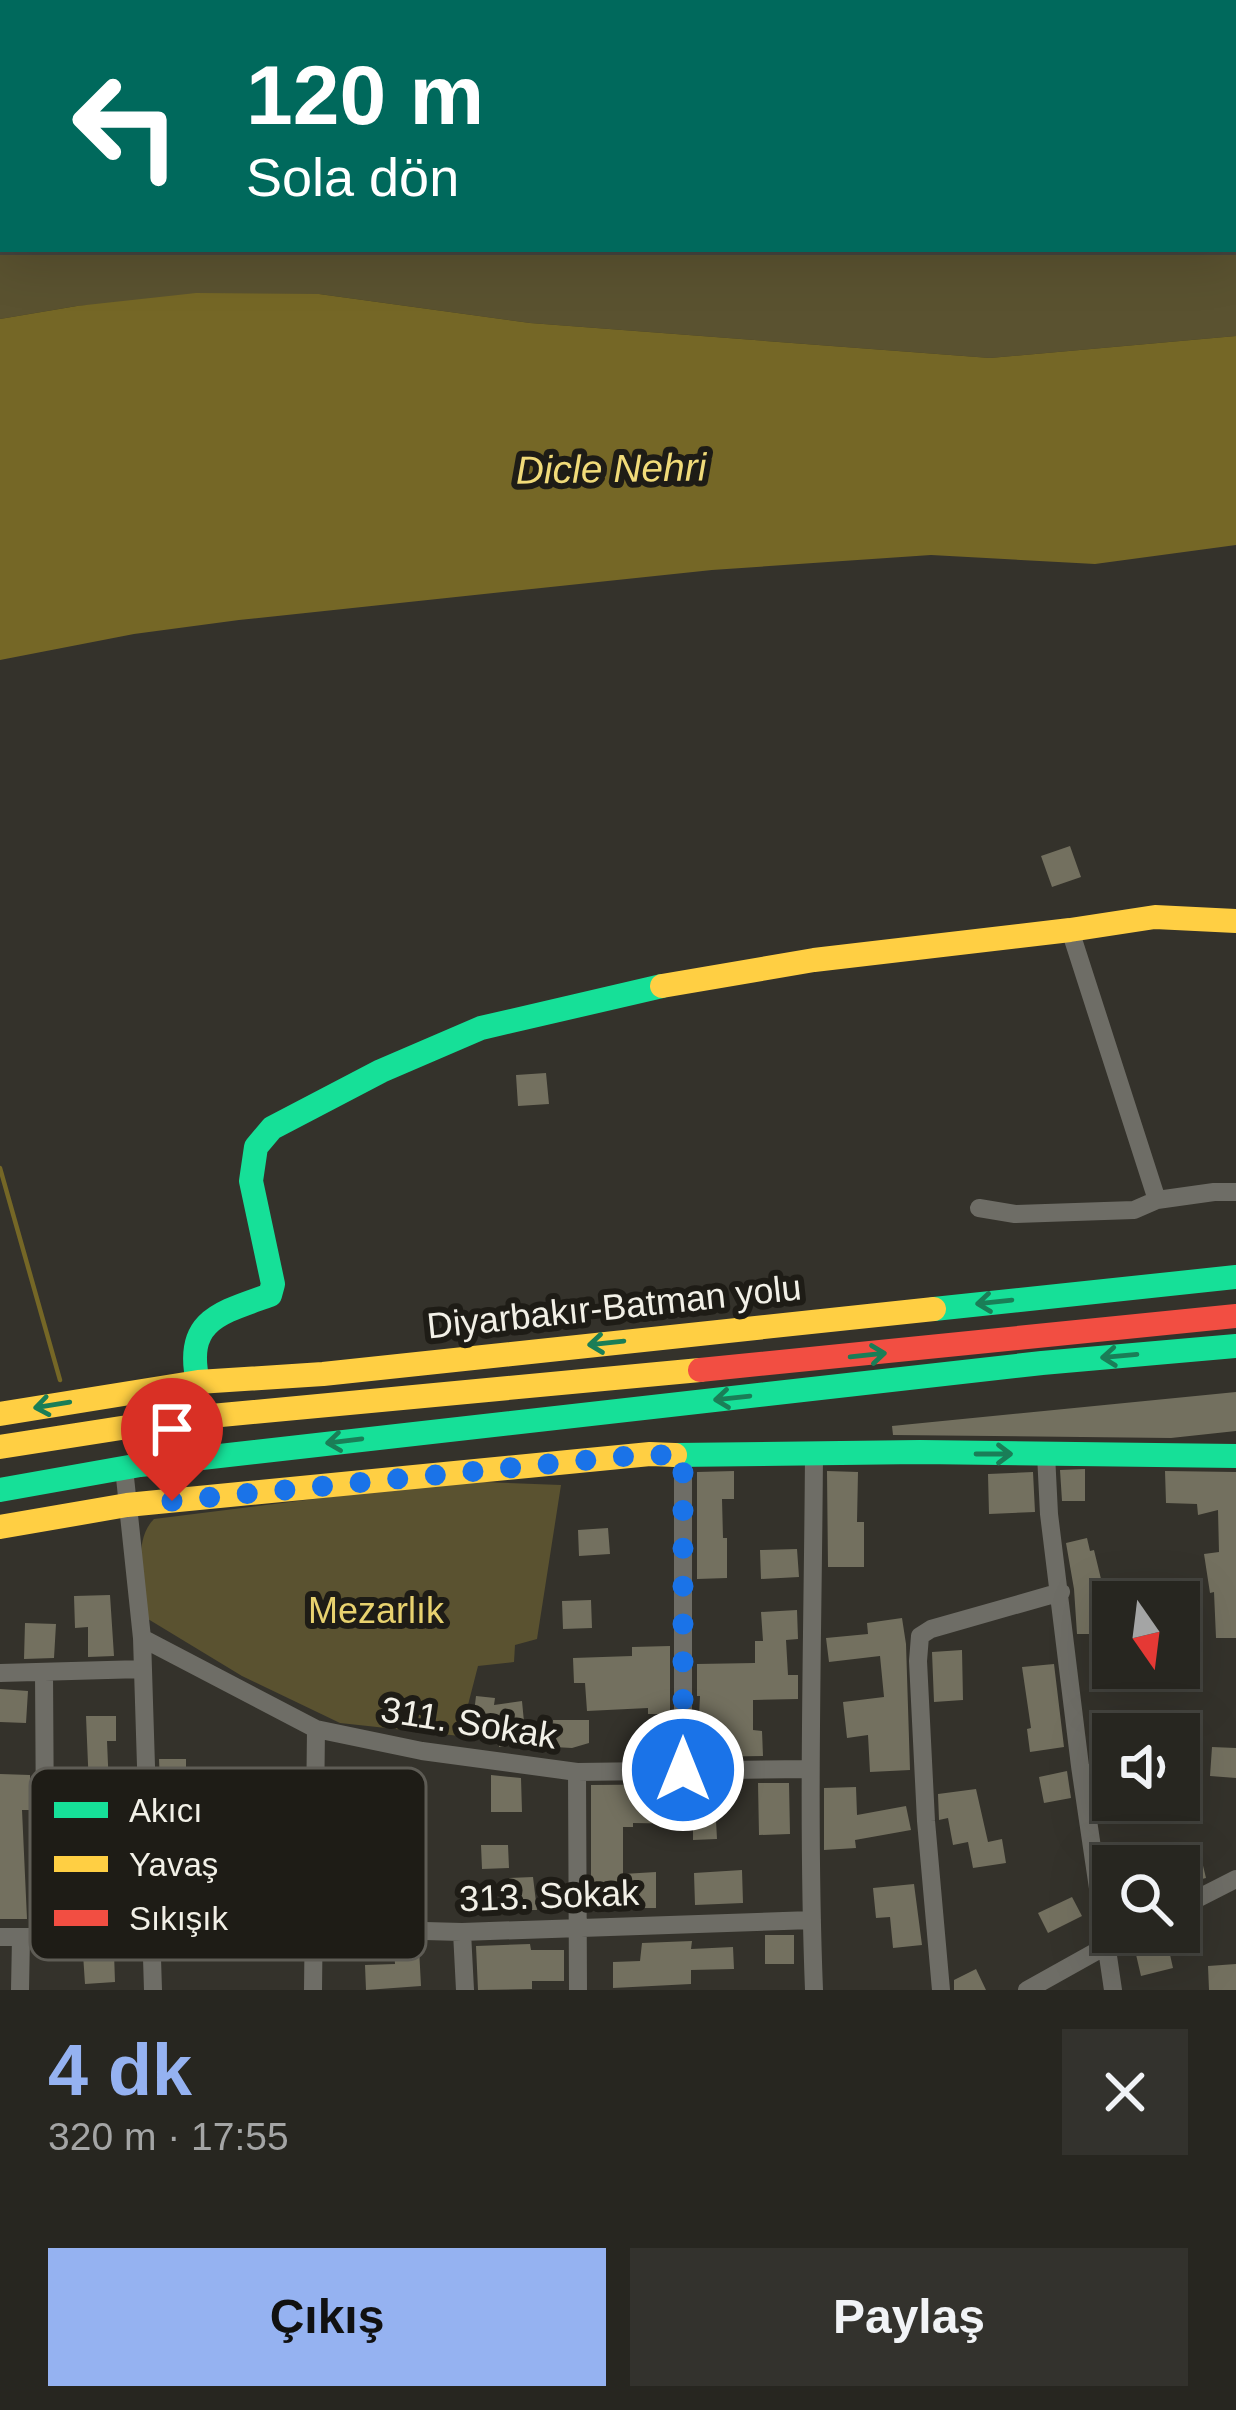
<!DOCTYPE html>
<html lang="tr">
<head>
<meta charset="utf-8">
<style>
  :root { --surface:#272620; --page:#33322d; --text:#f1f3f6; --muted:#a4a5a5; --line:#43433e; --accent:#95b2f1 }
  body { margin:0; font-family:Arial,sans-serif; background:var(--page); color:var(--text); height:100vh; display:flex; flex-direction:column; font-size:45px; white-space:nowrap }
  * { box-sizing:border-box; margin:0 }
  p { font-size:39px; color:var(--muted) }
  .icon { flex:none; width:66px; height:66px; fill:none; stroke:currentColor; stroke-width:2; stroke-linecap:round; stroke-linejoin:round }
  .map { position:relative; height:1990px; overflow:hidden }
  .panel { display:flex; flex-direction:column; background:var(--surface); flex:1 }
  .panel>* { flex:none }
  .top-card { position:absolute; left:0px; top:0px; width:1236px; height:252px; box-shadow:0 12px 48px #0002,0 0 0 3px var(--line); background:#00695c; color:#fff; overflow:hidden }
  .needle { width:78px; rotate:166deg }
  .controls { position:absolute; left:1092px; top:1581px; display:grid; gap:24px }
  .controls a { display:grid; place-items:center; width:108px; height:108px; border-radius:0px; background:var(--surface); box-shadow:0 12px 48px #0002,0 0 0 3px var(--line); font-size:60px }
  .pin { position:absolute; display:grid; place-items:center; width:102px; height:102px; color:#fff; margin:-123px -51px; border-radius:50% 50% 50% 0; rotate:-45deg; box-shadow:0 0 12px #0007 }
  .pin .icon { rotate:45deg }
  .me { position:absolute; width:132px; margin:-66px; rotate:0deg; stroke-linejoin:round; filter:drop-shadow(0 0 9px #0008) }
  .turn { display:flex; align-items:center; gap:42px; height:252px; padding:0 48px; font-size:54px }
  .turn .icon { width:156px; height:156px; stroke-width:2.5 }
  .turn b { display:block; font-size:84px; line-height:102px }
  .round { display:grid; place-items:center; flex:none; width:126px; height:126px; border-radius:0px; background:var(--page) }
  .overview { display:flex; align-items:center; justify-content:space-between; height:204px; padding:0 48px }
  h1 { font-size:72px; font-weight:600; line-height:90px; color:var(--accent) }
  .action { display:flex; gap:24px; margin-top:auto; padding:24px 48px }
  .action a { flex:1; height:138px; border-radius:0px; background:var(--accent); color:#111; font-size:48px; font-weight:600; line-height:138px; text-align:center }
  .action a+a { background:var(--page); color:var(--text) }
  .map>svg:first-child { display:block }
  .green { fill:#5a5230 }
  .water { fill:#756726 }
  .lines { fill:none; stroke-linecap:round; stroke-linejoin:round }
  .stream { stroke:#756726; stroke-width:4.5 }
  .building { fill:#73705f }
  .street { stroke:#6e6d66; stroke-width:18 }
  .fast { stroke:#16e098; stroke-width:24 }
  .slow { stroke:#ffcf43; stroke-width:24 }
  .jam { stroke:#f24e42; stroke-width:24 }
  .oneway { stroke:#1a7e57 }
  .route { stroke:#1a73e8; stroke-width:21; stroke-dasharray:0 37.8 }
  .labels { text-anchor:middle; stroke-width:12; stroke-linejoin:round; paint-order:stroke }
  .street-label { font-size:36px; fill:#f2f0e7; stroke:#1e1c16 }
  .park-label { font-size:36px; fill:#e8d26f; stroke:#1e1c16 }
  .water-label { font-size:39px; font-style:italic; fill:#f1db79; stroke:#1e1c16 }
  .key { fill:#1e1c16; stroke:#5e5c55; stroke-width:3 }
  .key-label { font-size:33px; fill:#f2f0e7 }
</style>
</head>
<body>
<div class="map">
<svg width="1236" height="1990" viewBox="0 0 1236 1990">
  <rect width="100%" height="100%" fill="#34322b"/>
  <path class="green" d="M1233,86H1236V336L990,358L530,323L319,294L77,306L0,319V245L3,244V249H1233Z
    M458,1481L561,1485L537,1639L515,1645L514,1662L478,1666L460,1736L340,1723L242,1676L148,1619C144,1589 131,1542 154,1519Z"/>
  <path class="water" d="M196,293L319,294L530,323L990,358L1236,336V545L1095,564L931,555L712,570L239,620L134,634L0,660V319L77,306Z"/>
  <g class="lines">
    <path class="stream" d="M0,1168L60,1380"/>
  </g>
  <path class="building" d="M1070,846L1081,877L1052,887L1041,856Z
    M546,1073L549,1104L518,1106L516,1075Z
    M1236,1392V1431L1171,1438L893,1435L892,1426Z
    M1085,1469V1501H1062L1060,1470Z
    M734,1471V1499H722L723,1538H727V1578L697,1579V1472Z
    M827,1471L858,1472L857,1522H864V1567H828Z
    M1165,1471L1236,1472V1638H1216L1214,1592L1210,1593L1204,1554L1219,1552L1218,1510L1198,1515L1197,1504L1166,1503Z
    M1033,1472L1035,1512L989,1514L988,1474Z
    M608,1528L610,1554L579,1556L578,1530Z
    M1087,1538L1090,1551L1094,1550L1101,1579H1105V1598L1113,1599V1634H1077L1074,1589L1066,1543Z
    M797,1549L799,1577L761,1579L760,1550Z
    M110,1595L114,1656L88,1657V1627L75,1628L74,1596Z
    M591,1600L592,1628L563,1629L562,1601Z
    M797,1610L798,1639L786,1640L788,1675H798V1699L753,1700V1730L762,1731L763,1756L697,1757L700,1696H697V1664L755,1663V1641H763L761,1612Z
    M902,1618L906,1644L910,1770L870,1772L868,1735L847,1738L843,1702L884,1697L880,1656L829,1662L826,1638L868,1634L867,1623Z
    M25,1623L56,1624L54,1658L24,1659Z
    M670,1646V1714H648V1708L587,1711L585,1683H574L573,1658L632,1656V1647Z
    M962,1650L963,1700L934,1702L932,1652Z
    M1054,1664L1064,1747L1030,1752L1027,1729L1031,1728L1022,1667Z
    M0,1689L28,1691L26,1723L0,1722Z
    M476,1696L495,1698L494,1705L522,1701L526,1743L499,1747V1742L471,1738Z
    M86,1716H116V1741H107L109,1788H114L113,1832H120L119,1859L83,1858L84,1822H76V1788H89Z
    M553,1720H589V1743L572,1748L554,1747Z
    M1212,1747L1236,1748V1778L1210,1776Z
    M159,1759H186V1810L161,1809Z
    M405,1767L406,1808L375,1809L374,1768Z
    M1067,1771L1071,1798L1044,1803L1039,1777Z
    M0,1774L30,1775V1810H22L27,1919H0Z
    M491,1775L521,1778L522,1812H491Z
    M758,1783H789L790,1834L759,1835Z
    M714,1784L717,1839L693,1840V1824L633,1823V1827H623V1874L656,1872V1908H591V1785Z
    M856,1787L857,1815L906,1806L911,1830L855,1840L856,1848L824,1850V1788Z
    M976,1789L988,1842L1002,1839L1006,1863L973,1868L968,1842L953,1845L948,1818L939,1820L938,1794Z
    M481,1845H508L509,1868L482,1869Z
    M1199,1849L1206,1878L1198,1880L1196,1884L1179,1887V1866H1146L1145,1860Z
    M742,1870L743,1903L695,1905L694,1873Z
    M533,1877L537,1910H509V1878Z
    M914,1884L922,1945L893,1948L890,1917L876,1918L873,1888Z
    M1072,1897L1082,1916L1048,1933L1038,1913Z
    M765,1935H794V1964H765Z
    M1166,1937L1173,1968L1141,1976L1134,1946Z
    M692,1941L691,1949L733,1947L734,1969L691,1970V1984L613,1988V1962L640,1961L642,1943Z
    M530,1944L531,1950H564V1981H532V1989L478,1990L476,1946Z
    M419,1948L421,1986L366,1990L365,1965L395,1964L394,1949Z
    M114,1953L115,1982L85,1984L83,1954Z
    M1236,1964V1990H1209L1208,1966Z
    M976,1969L986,1990H954V1980Z"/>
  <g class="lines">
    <path class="street" d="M1070,930L1157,1200
      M979,1208L1015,1214L1134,1210L1157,1200L1214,1192H1236
      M814,1452C813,1632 807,1811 814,1990
      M1046,1454L1049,1514L1080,1766L1113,1990
      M683,1457V1770
      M124,1468L142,1638L153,1990
      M142,1638L316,1729L422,1751L577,1772L809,1769
      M0,1673L143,1669
      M577,1772L578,1990
      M1179,1908L1236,1879
      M462,1932L465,1990
      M40,1936L45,1830L44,1673
      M0,1937H152L314,1928L462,1932L812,1920
      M20,1990L21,1937
      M313,1990L316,1729
      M941,1990L926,1821L918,1661L920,1636L931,1629L1061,1592
      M1027,1990L1131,1932"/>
    <path class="fast" d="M934,1309L1236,1277
      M198,1382C184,1320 220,1313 270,1295L273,1284L251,1181L256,1147L272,1128L381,1071L481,1028L662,986
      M675,1455L920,1452L1236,1456
      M0,1490L140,1465L1042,1363L1236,1346"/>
    <path class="slow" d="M662,986L814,960L1070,930L1155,917L1236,921
      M0,1414L198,1382L323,1374L934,1309
      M0,1447L179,1419L700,1370
      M0,1527L127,1505L650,1454L675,1455"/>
    <path class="jam" d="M700,1370L1236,1316"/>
  </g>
  <defs><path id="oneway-shaft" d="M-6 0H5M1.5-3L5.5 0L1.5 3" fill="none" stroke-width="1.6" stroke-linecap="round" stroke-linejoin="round" transform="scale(3)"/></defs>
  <g class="oneway">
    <use href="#oneway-shaft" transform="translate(994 1302) rotate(174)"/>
    <use href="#oneway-shaft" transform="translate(606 1343) rotate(174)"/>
    <use href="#oneway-shaft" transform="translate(868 1355) rotate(-6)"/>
    <use href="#oneway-shaft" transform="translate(1119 1356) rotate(175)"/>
    <use href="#oneway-shaft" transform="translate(732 1398) rotate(174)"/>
    <use href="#oneway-shaft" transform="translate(52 1405) rotate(171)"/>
    <use href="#oneway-shaft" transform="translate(344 1441) rotate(173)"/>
    <use href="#oneway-shaft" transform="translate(994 1454)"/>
  </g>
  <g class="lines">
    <path class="route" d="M172,1501L650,1454L683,1457V1770"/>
  </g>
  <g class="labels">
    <g class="street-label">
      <text transform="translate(614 1306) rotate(-6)" y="13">Diyarbakır-Batman yolu</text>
      <text transform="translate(469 1722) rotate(9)" y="13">311. Sokak</text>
      <text transform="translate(549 1895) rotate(-2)" y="13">313. Sokak</text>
    </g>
    <g class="park-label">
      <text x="376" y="1623">Mezarlık</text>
    </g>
    <g class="water-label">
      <text transform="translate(611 468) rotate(-1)" y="14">Dicle Nehri</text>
    </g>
  </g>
  <rect x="30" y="1768" width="396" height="192" rx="18" class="key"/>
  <rect x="54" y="1802" width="54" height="16" fill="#16e098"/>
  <rect x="54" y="1856" width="54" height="16" fill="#ffcf43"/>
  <rect x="54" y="1910" width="54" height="16" fill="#f24e42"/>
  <g class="key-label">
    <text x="129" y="1822">Akıcı</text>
    <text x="129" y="1876">Yavaş</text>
    <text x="129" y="1930">Sıkışık</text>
  </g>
</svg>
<div class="controls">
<a><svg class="needle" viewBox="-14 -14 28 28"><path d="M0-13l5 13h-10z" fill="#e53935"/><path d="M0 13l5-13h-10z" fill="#a4a5a5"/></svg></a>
<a><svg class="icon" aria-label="sound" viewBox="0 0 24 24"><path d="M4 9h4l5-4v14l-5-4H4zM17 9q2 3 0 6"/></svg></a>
<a><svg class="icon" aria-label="search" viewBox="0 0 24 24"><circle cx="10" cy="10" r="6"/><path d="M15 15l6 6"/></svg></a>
</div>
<div class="pin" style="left:172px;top:1501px;background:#d93025"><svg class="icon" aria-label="arrive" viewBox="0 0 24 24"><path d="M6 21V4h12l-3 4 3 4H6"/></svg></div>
<svg class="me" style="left:683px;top:1770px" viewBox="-20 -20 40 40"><circle r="17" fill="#1a73e8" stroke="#fff" stroke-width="3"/><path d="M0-11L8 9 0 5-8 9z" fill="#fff"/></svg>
<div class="top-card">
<div class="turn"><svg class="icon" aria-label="left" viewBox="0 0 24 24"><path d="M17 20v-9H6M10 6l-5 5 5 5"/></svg><div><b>120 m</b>Sola dön</div></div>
</div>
</div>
<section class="panel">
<div class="overview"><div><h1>4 dk</h1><p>320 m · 17:55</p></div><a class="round"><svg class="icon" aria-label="close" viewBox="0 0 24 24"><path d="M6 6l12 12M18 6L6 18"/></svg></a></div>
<div class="action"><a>Çıkış</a><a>Paylaş</a></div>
</section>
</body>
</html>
